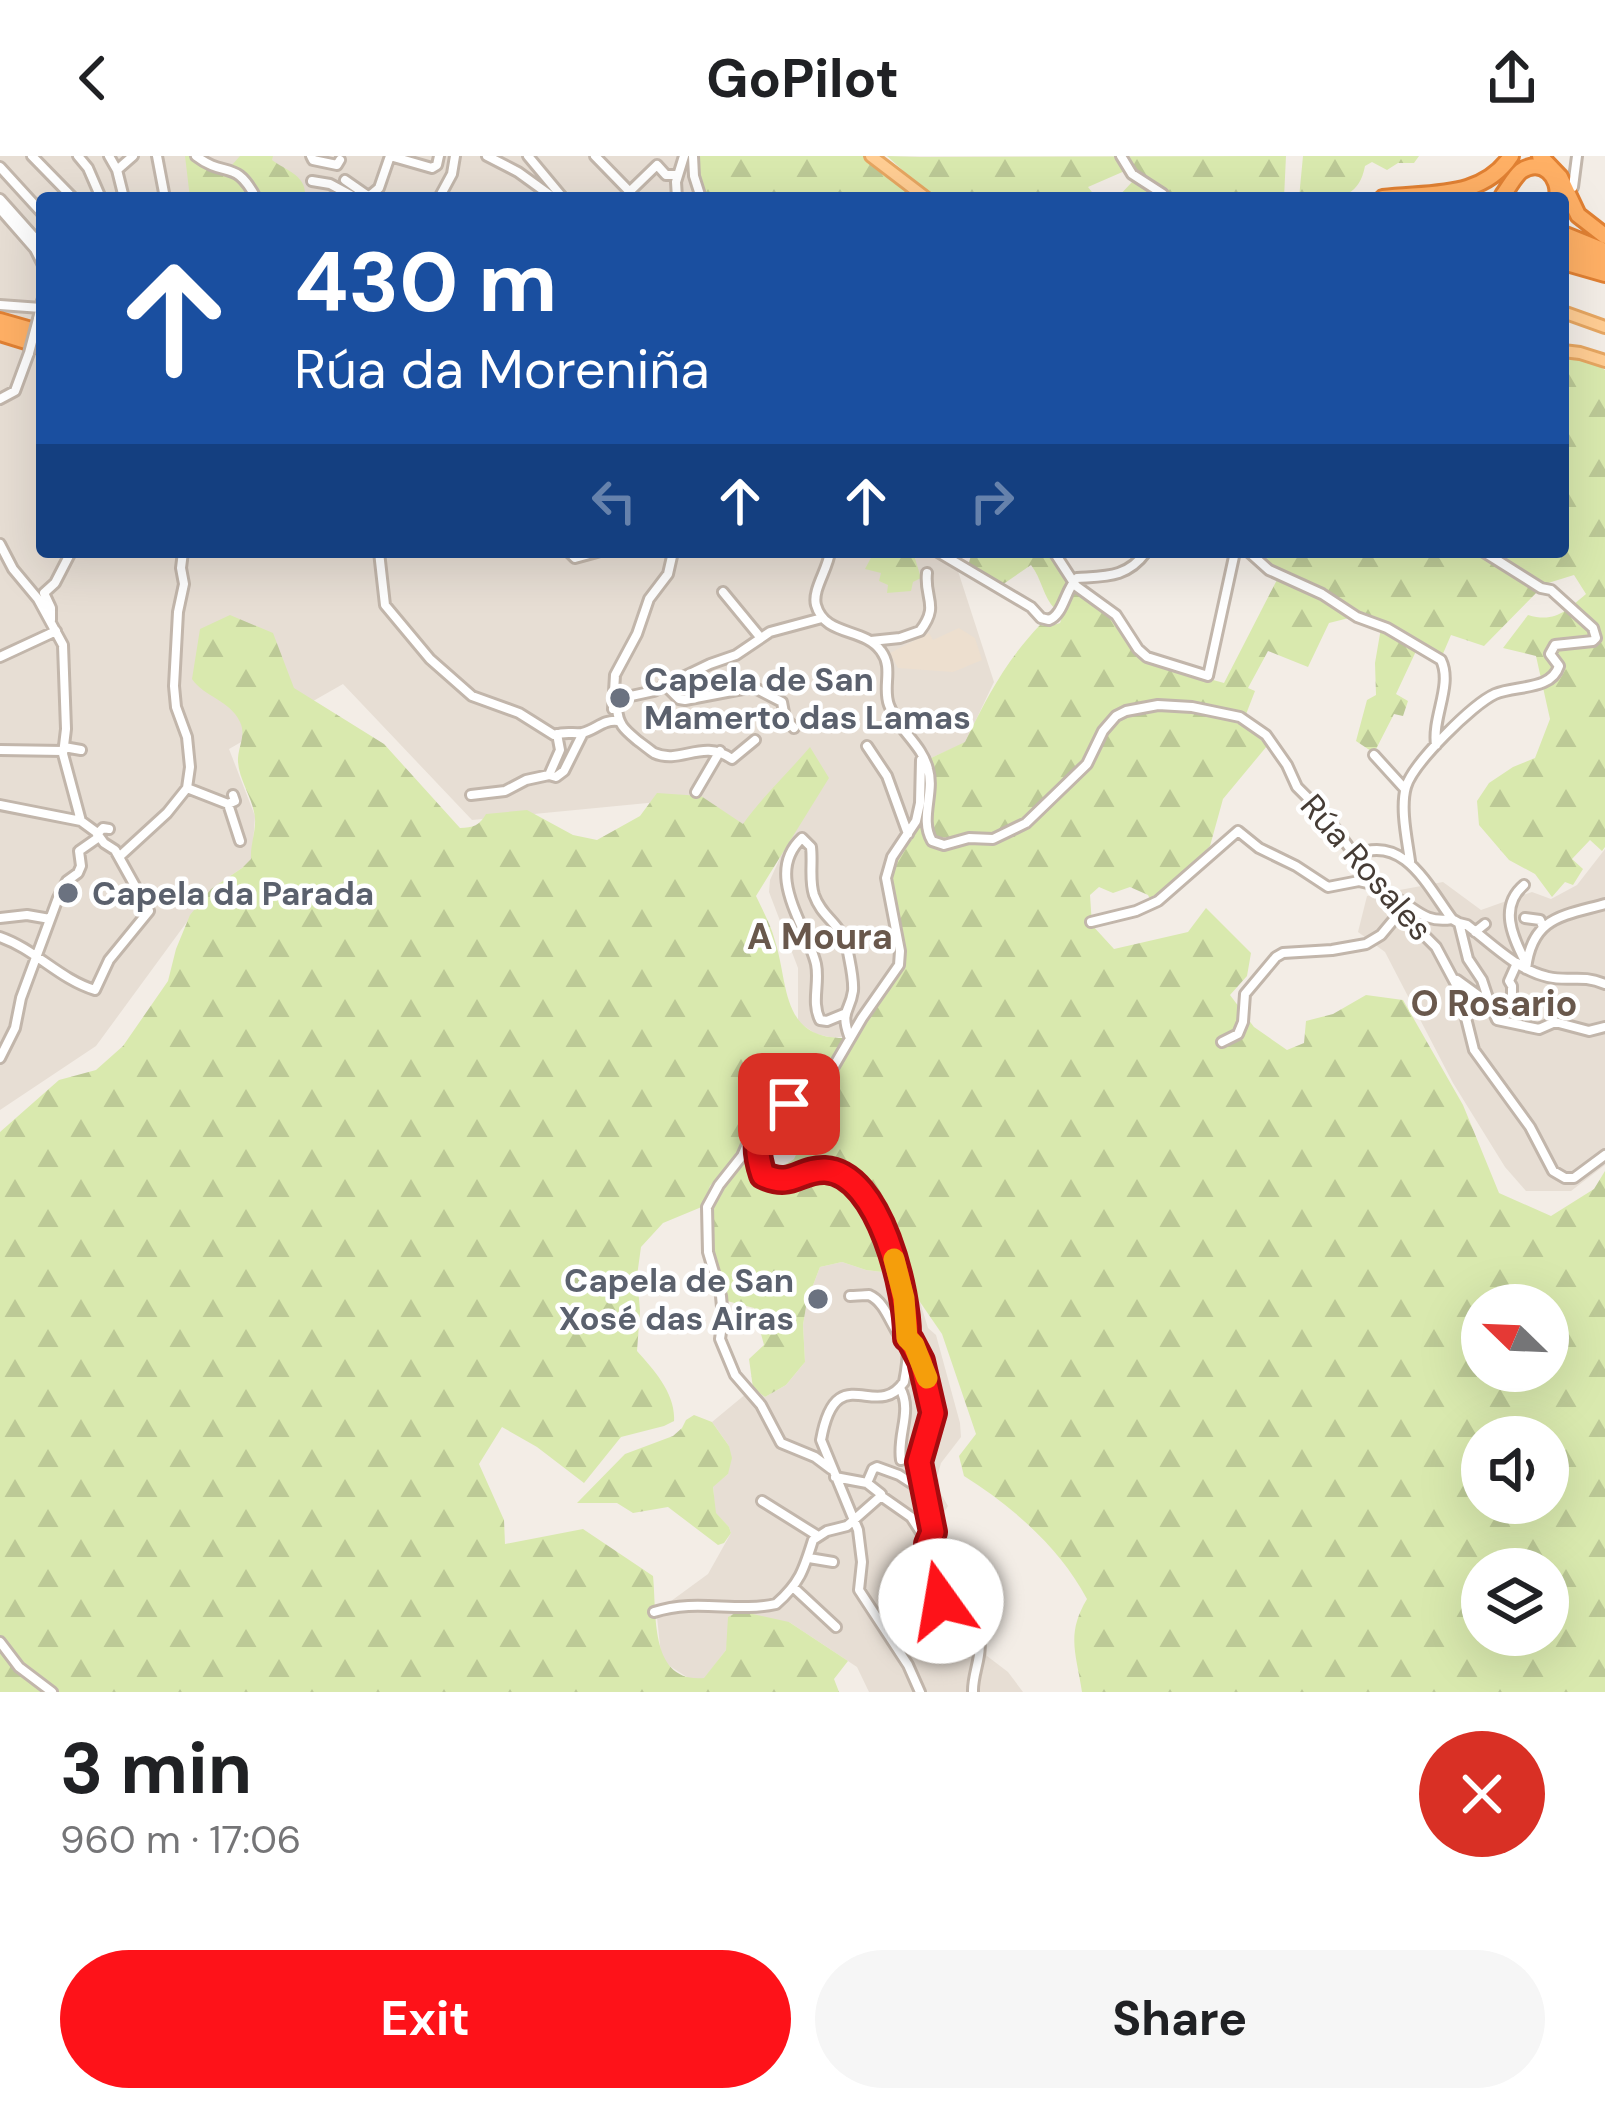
<!DOCTYPE html>
<html lang="en">
<head>
<meta charset="utf-8">
<style>
  :root { --surface:#fff; --page:#f6f6f6; --text:#202124; --muted:#757577; --accent:#fe1219 }
  body { margin:0; font-family:"DM Sans",sans-serif; background:var(--page); color:var(--text); height:100vh; display:flex; flex-direction:column; font-size:45px; white-space:nowrap }
  * { box-sizing:border-box; margin:0 }
  p { font-size:39px; color:var(--muted) }
  .icon { flex:none; width:66px; height:66px; fill:none; stroke:currentColor; stroke-width:2; stroke-linecap:round; stroke-linejoin:round }
  .map { position:relative; height:1536px; overflow:hidden }
  .details { display:flex; flex-direction:column; background:var(--surface); flex:1 }
  .details>* { flex:none }
  .banner { position:absolute; left:36px; top:36px; width:1533px; height:366px; border-radius:12px; box-shadow:0 12px 48px #0002; background:#1a4fa0; color:#fff; overflow:hidden }
  .needle { width:78px; rotate:293deg }
  .fabs { position:absolute; left:1461px; top:1128px; display:grid; gap:24px }
  .fabs a { display:grid; place-items:center; width:108px; height:108px; border-radius:50%; background:var(--surface); box-shadow:0 12px 48px #0002; font-size:60px }
  .pin { position:absolute; display:grid; place-items:center; width:102px; height:102px; color:#fff; margin:-51px; border-radius:24px; box-shadow:0 6px 18px #0006 }
  .me { position:absolute; width:132px; margin:-66px; rotate:347deg; stroke-linejoin:round; filter:drop-shadow(0 0 9px #0008) }
  .turn { display:flex; align-items:center; gap:42px; height:252px; padding:0 60px; font-size:54px }
  .turn .icon { width:156px; height:156px; stroke-width:2.5 }
  .turn b { display:block; font-size:84px; line-height:102px }
  .lanes { display:flex; align-items:center; height:114px; padding:0 60px; background:#0003; justify-content:center; gap:60px; direction:ltr }
  .lanes .off { opacity:.35 }
  .round { display:grid; place-items:center; flex:none; width:126px; height:126px; border-radius:63px; background:var(--page) }
  .overview { display:flex; align-items:center; justify-content:space-between; height:204px; padding:0 60px }
  h1 { font-size:72px; font-weight:700; line-height:90px }
  .action { display:flex; gap:24px; margin-top:auto; padding:24px 60px }
  .action a { flex:1; height:138px; border-radius:72px; background:var(--accent); color:#fff; font-size:48px; font-weight:700; line-height:138px; text-align:center }
  .action a+a { background:var(--page); color:var(--text) }
  header { display:flex; justify-content:space-between; align-items:center; height:156px; padding:0 60px; background:var(--surface); font-size:54px; font-weight:700 }
  .map>svg:first-child { display:block }
  .residential { fill:#e7ded4 }
  .education { fill:#eddfcf }
  .forest { fill:url(#forest-firs); fill-rule:evenodd }
  .lines { fill:none; stroke-linecap:round; stroke-linejoin:round }
  .minor-casing { stroke:#c2b6ab; stroke-width:14 }
  .major-casing { stroke:#e6a661; stroke-width:16 }
  .highway-casing { stroke:#e18133; stroke-width:20 }
  .minor { stroke:#fff; stroke-width:8 }
  .major { stroke:#ffcd93; stroke-width:10 }
  .highway { stroke:#ffb065; stroke-width:14 }
  .minor-bridge-casing { stroke:#c2b6ab; stroke-width:14; stroke-linecap:butt }
  .minor-bridge { stroke:#fff; stroke-width:8 }
  .route-casing { stroke:#a50c10; stroke-width:30 }
  .route { stroke:#fe1219; stroke-width:21 }
  .slow { stroke:#f59e0b; stroke-width:21 }
  .worship-dot { fill:#6b7280; stroke:#fff; stroke-width:4.5 }
  .labels { text-anchor:middle; stroke-width:9; stroke-linejoin:round; paint-order:stroke }
  .worship-label { font-size:33px; font-weight:bold; fill:#5b616d; stroke:#fff; text-anchor:start }
  .street-label { font-size:33px; fill:#463c35; stroke:#fff }
  .neighbourhood-label { font-size:36px; font-weight:bold; fill:#69584c; stroke:#fff }
</style>
</head>
<body>
<header><svg class="icon" aria-label="back" viewBox="0 0 24 24"><path d="M15 5l-7 7 7 7"/></svg>GoPilot<svg class="icon" aria-label="share" viewBox="0 0 24 24"><path d="M12 15V3M7 8l5-5 5 5M5 13v7h14v-7"/></svg></header>
<div class="map">
<svg width="1605" height="1536" viewBox="0 0 1605 1536">
  <defs>
    <pattern id="forest-firs" width="22" height="20" patternUnits="userSpaceOnUse" patternTransform="scale(3)"><rect width="22" height="20" fill="#d9e9ae"/><path d="M5 1l3.5 6h-7zM16 11l3.5 6h-7z" fill="#bcc996"/></pattern>
  </defs>
  <rect width="100%" height="100%" fill="#f3ede6"/>
  <path class="residential" d="M0,0H726L751,42H42V396H966L956,409L994,526L965,587L931,602L935,635L895,702L889,740L904,799L902,807L897,821L876,845L853,879L834,882L816,878L798,866V812L769,736L770,724L780,702L689,643L472,664L343,528L229,593L255,660L252,703L242,712L211,733L96,890L0,954Z
    M1605,693V1009L1571,1035H1526L1505,1011L1453,927L1385,796L1358,776L1367,740L1443,726L1481,754L1532,736L1551,743L1577,729Z
    M842,1106L866,1114L890,1117L920,1146L928,1172L936,1179L960,1267L961,1281L941,1307L937,1321L939,1324L937,1331L948,1350L943,1358L948,1383L940,1398L952,1420L973,1447L987,1500L1008,1516L1023,1536H869L857,1511L789,1466L729,1477L726,1494L704,1523H690L665,1507L661,1499L657,1461L667,1448L708,1418L731,1377L729,1371L715,1357L713,1330L728,1318L729,1290L712,1266L753,1232L765,1241L786,1229L805,1206L803,1169L807,1145L820,1111Z"/>
  <path class="education" d="M959,472L975,482L982,504L953,516L898,512L890,497L929,477L933,484Z"/>
  <path class="forest" d="M185,0H207L215,10H231L240,0H273L272,4C285,14 305,19 305,37L262,40L261,42H190Z
    M695,0H866L917,42H703L696,15Z
    M887,0L920,1L1286,0L1284,42H1117L1133,25L1127,14L1088,31L1095,40L1093,42H933Z
    M1303,0H1419L1414,7H1398L1387,14L1372,6L1365,10C1358,48 1329,42 1299,42Z
    M1563,199L1590,205L1605,214V691L1602,695L1590,684L1572,703L1583,713L1573,729L1565,726L1552,741L1535,718L1509,704L1479,669L1477,645L1489,627L1513,611L1535,602L1550,563L1536,500L1503,492L1528,459C1555,467 1566,455 1586,438L1574,419L1545,428L1484,490L1451,479L1442,500L1417,493L1396,538L1408,545L1403,560L1394,558L1374,597L1356,585L1367,544L1376,539L1375,507L1382,466L1361,459L1329,467L1308,511L1268,495L1248,532L1255,535L1243,566L1267,590L1223,643L1210,690L1177,725L1151,745L1148,739L1130,731L1113,737L1099,731L1090,739L1092,769L1114,793L1188,776L1206,752L1251,797L1247,820L1230,839L1254,871L1287,894L1304,887L1306,865L1333,858L1366,839L1403,844L1463,949L1499,1037L1551,1060L1594,1033L1605,1015V1536H1082C1076,1497 1066,1478 1087,1443C1060,1392 1012,1350 964,1320L959,1300L976,1278L942,1178L920,1146L890,1117L866,1114L842,1106L820,1111L807,1145L803,1169L805,1206L786,1229L765,1241L753,1232L749,1203L764,1189L754,1152L727,1145L711,1097V1056L717,1038L742,1005C760,1016 776,1016 794,1003L853,879L900,814L904,799L889,740L888,721L895,702L935,635L931,602L965,586C987,541 1005,506 1040,469L1050,470L1060,467L1073,432L1108,455L1131,478L1152,507L1224,527L1281,416L1256,396H1563ZM1482,1149H1548V1215H1482ZM1482,1281H1548V1347H1482ZM1482,1413H1548V1479H1482Z
    M874,396H913L921,422L913,426L911,435L887,437L888,429L879,425L881,417L865,413Z
    M972,396H1068L1060,405L1069,426L1055,453C1043,441 1042,423 1031,409L999,431L968,410Z
    M230,459L273,477L294,532L384,588L460,672C473,672 480,669 486,658L527,654L573,679L597,684L640,660L657,637L701,640L743,668C762,641 788,617 810,591L829,622L756,740C763,755 771,769 775,785C789,828 780,883 845,882L830,912L815,930L765,954L753,964L736,1003L710,1030L704,1050L663,1067L641,1091L637,1120L640,1155L637,1195C654,1214 676,1238 674,1265L664,1270L621,1281L584,1327L537,1291L502,1271L479,1308L504,1364L505,1388L583,1373L653,1420C657,1459 649,1527 704,1522L726,1494L728,1461L739,1455L789,1466L848,1505L834,1523L839,1536H0V976L59,924L96,914L123,890L168,825L176,793L190,759L211,733L242,712L251,703C250,687 258,671 254,656C251,639 237,620 238,602C239,589 246,579 240,566C230,544 204,541 192,523L200,473Z
    M694,1259L712,1266L729,1290L732,1302L728,1318L713,1331L716,1357L729,1371L731,1377L724,1387L718,1389L668,1351L633,1357L617,1347H577L625,1298L673,1280L682,1272L686,1264Z"/>
  <g class="lines">
    <g class="minor-casing">
      <path id="minor" d="M32,0L73,42
        M78,0L88,12L101,42
        M109,0L117,14L124,42
        M157,0L165,42
        M196,0C226,23 235,2 256,42
        M311,0L313,4L337,9L340,4
        M390,0L432,12L437,9L439,0
        M487,0L518,16L554,42
        M528,0L563,42
        M595,0L630,36
        M693,0L694,20L701,42
        M1121,0L1132,18L1163,38
        M0,11L42,57
        M117,14L133,0
        M345,24L368,40
        M312,25L330,28L356,42
        M1573,31L1577,0
        M367,42L379,32L390,0
        M439,42L452,18L455,0
        M623,42L657,9L666,19H678
        M677,42L676,26L684,0
        M0,43L41,89
        M0,53L35,93L42,107
        M0,149L41,152
        M38,163L42,145
        M0,243L15,235L29,197
        M0,388L13,413L38,443L63,489L66,573L63,598L81,665L96,676L104,687L115,694L149,755L109,804L95,834C59,823 35,793 0,781
        M183,396L181,412L184,428L178,456L174,530L176,551L187,581L190,611L187,632L228,648L240,685
        M379,396L385,449L430,503L472,540L519,557L554,579C567,575 572,578 582,577C596,574 603,563 618,565
        M569,396L575,402L597,396
        M830,396C828,413 812,434 816,449C825,481 864,471 881,495C894,512 882,531 889,549C897,573 922,588 928,613C935,637 919,663 932,685L944,689L969,682L993,683L1026,667L1087,608L1103,575L1116,560L1126,555L1158,549L1192,551L1240,561L1266,579L1287,609L1297,631L1327,661L1382,737L1436,791L1459,834L1474,894L1530,971L1553,1015L1565,1022H1574L1605,999
        M938,396L1031,451L1041,462L1049,464C1064,458 1065,434 1077,422C1106,420 1127,422 1146,396
        M1054,396L1076,430L1116,459L1138,493L1147,501L1208,520L1235,396
        M1249,396L1269,414L1322,438L1357,461L1387,472L1441,504C1453,529 1432,561 1436,589
        M723,436L760,481
        M51,464V452L44,437L55,427L71,396
        M871,485L900,482L920,475C940,449 924,443 927,417
        M0,501L56,475
        M666,530L679,543L685,544L753,531L782,546L785,562L794,572
        M617,552C618,569 625,574 638,585C641,587 651,595 654,597C681,609 702,582 732,603L755,584
        M613,553L617,552L631,540L654,535L710,508L736,499L770,476L822,462
        M613,553L615,519L637,478L649,443L668,418L673,396
        M867,590L887,620L908,678
        M64,591L81,594
        M0,594L63,595
        M1374,599L1404,632
        M549,619L556,621L564,615L583,577
        M696,636L720,595
        M471,639L505,635L526,624L549,619L560,594L557,578
        M228,648L235,645L233,639
        M0,649L81,665
        M97,678L103,672L109,673
        M1355,699C1404,677 1428,731 1452,763L1459,767L1468,803L1482,824L1490,848
        M119,701L167,657L187,632
        M1410,705C1407,683 1400,652 1406,631C1413,607 1473,548 1495,538C1516,529 1551,535 1559,510L1550,498L1555,489L1593,485L1596,482L1593,472L1551,434L1541,432L1484,396
        M1524,729C1499,750 1512,780 1525,805
        M1389,739C1415,749 1421,768 1452,763
        M0,762L27,759L50,763
        M1525,762L1540,764L1543,771
        M1091,766L1136,755L1158,745L1238,675L1259,692L1296,710L1328,731L1359,725L1376,729
        M1459,767L1467,769C1492,788 1517,814 1548,821C1570,826 1581,818 1605,828
        M1475,776L1485,768
        M1526,813C1532,761 1562,760 1605,748
        M1457,824L1490,848L1497,864L1539,873L1555,866L1589,875L1605,871
        M1493,856L1501,853L1512,844V830L1509,825L1517,807
        M844,858L827,865L820,864C811,846 820,827 816,808C807,770 763,718 802,682L811,691C813,707 809,724 814,739C823,764 842,766 848,796C850,807 854,823 853,835C850,856 840,854 849,880
        M1222,886L1238,878L1243,866L1245,838L1276,801L1283,797L1332,794L1366,788L1381,779L1401,755
        M0,902L15,872L21,842L58,742L67,725L78,717L81,710L79,695L99,681
        M771,959L757,966L742,1000L719,1029L707,1051L708,1096L721,1140L723,1162L720,1183L735,1219L761,1249L781,1287L815,1301L831,1313
        M850,1140C852,1140 868,1139 869,1139C888,1147 892,1176 906,1188
        M908,1182L914,1189L926,1220L933,1257L919,1306L933,1376C926,1405 924,1432 951,1453C958,1458 969,1464 974,1471C988,1492 972,1514 973,1536
        M900,1232C913,1255 897,1278 901,1304
        M835,1321L867,1327L881,1338
        M867,1327L873,1313L877,1311L899,1319L925,1336
        M762,1345L818,1380
        M809,1402L833,1406
        M793,1431L836,1471
        M654,1456C697,1442 735,1457 776,1448C800,1427 804,1413 813,1384L827,1375L847,1370L881,1340L911,1361L928,1387
        M0,1486L19,1511L52,1536
        M920,1536L908,1509L859,1434L862,1406L858,1374L821,1284C836,1200 876,1267 904,1226C916,1169 901,1105 872,1055C863,1039 853,1021 834,1016C805,1007 796,1035 763,1019L756,992L765,968L778,954L805,943L823,929L862,862L899,809L900,795L886,722L892,701L916,665L920,647L921,604"/>
    </g>
    <g class="major-casing">
      <path id="major" d="M871,0L926,42
        M1563,156L1605,171
        M1563,195L1580,197L1605,205"/>
    </g>
    <g class="highway-casing">
      <path id="highway" d="M1540,0L1560,21L1578,59L1605,80
        M1503,39C1509,31 1514,21 1521,15C1542,1 1561,21 1557,42
        M1383,42C1429,36 1482,44 1511,0
        M1563,78L1605,95
        M1563,91L1605,108
        M1563,106L1605,118
        M0,165L42,177
        M0,177L42,190"/>
    </g>
    <use href="#minor" class="minor"/>
    <use href="#major" class="major"/>
    <use href="#highway" class="highway"/>
    <g class="minor-bridge-casing">
      <path id="minor-bridge" d="M29,197L38,163"/>
    </g>
    <use href="#minor-bridge" class="minor-bridge"/>
  </g>
  <g class="lines">
    <g class="route-casing">
      <path id="route" d="M789,948C756,965 752,986 763,1019C792,1033 799,1013 825,1014C880,1017 908,1138 907,1182L910,1184L921,1205L933,1257L919,1306L933,1376L928,1388V1425L941,1445"/>
    </g>
    <use href="#route" class="route"/>
    <path class="slow" d="M894,1103L904,1142L907,1182L914,1189L927,1222"/>
  </g>
  <g class="worship-dot">
    <circle cx="620" cy="542" r="12"/>
    <circle cx="68" cy="737" r="12"/>
    <circle cx="818" cy="1143" r="12"/>
  </g>
  <g class="labels">
    <g class="worship-label">
      <text x="644" y="535">Capela de San<tspan x="644" dy="38">Mamerto das Lamas</tspan></text>
      <text x="92" y="749">Capela da Parada</text>
      <text x="794" y="1136" text-anchor="end">Capela de San<tspan x="794" dy="38">Xosé das Airas</tspan></text>
    </g>
    <g class="street-label">
      <text transform="translate(1367 711) rotate(49)" y="12">Rúa Rosales</text>
    </g>
    <g class="neighbourhood-label">
      <text x="820" y="793">A Moura</text>
      <text x="1494" y="860">O Rosario</text>
    </g>
  </g>
</svg>
<div class="fabs">
<a><svg class="needle" viewBox="-14 -14 28 28"><path d="M0-13l5 13h-10z" fill="#e53935"/><path d="M0 13l5-13h-10z" fill="#757577"/></svg></a>
<a><svg class="icon" aria-label="sound" viewBox="0 0 24 24"><path d="M4 9h4l5-4v14l-5-4H4zM17 9q2 3 0 6"/></svg></a>
<a><svg class="icon" aria-label="layers" viewBox="0 0 24 24"><path d="M12 4l9 5-9 5-9-5zM3 14l9 5 9-5"/></svg></a>
</div>
<div class="pin" style="left:789px;top:948px;background:#d93025"><svg class="icon" aria-label="arrive" viewBox="0 0 24 24"><path d="M6 21V4h12l-3 4 3 4H6"/></svg></div>
<svg class="me" style="left:941px;top:1445px" viewBox="-20 -20 40 40"><circle r="19" fill="#fff"/><path d="M0-13L10 11 0 6-10 11z" fill="#fe1219"/></svg>
<div class="banner">
<div class="turn"><svg class="icon" aria-label="ahead" viewBox="0 0 24 24"><path d="M12 20V5M6 11l6-6 6 6"/></svg><div><b>430 m</b>Rúa da Moreniña</div></div>
<div class="lanes"><svg class="icon off" aria-label="left" viewBox="0 0 24 24"><path d="M17 20v-9H6M10 6l-5 5 5 5"/></svg><svg class="icon" aria-label="ahead" viewBox="0 0 24 24"><path d="M12 20V5M6 11l6-6 6 6"/></svg><svg class="icon" aria-label="ahead" viewBox="0 0 24 24"><path d="M12 20V5M6 11l6-6 6 6"/></svg><svg class="icon off" aria-label="right" viewBox="0 0 24 24"><path d="M7 20v-9h11M14 6l5 5-5 5"/></svg></div>
</div>
</div>
<section class="details">
<div class="overview"><div><h1>3 min</h1><p>960 m · 17:06</p></div><a class="round" style="background:#d93025;color:#fff"><svg class="icon" aria-label="close" viewBox="0 0 24 24"><path d="M6 6l12 12M18 6L6 18"/></svg></a></div>
<div class="action"><a>Exit</a><a>Share</a></div>
</section>
</body>
</html>
